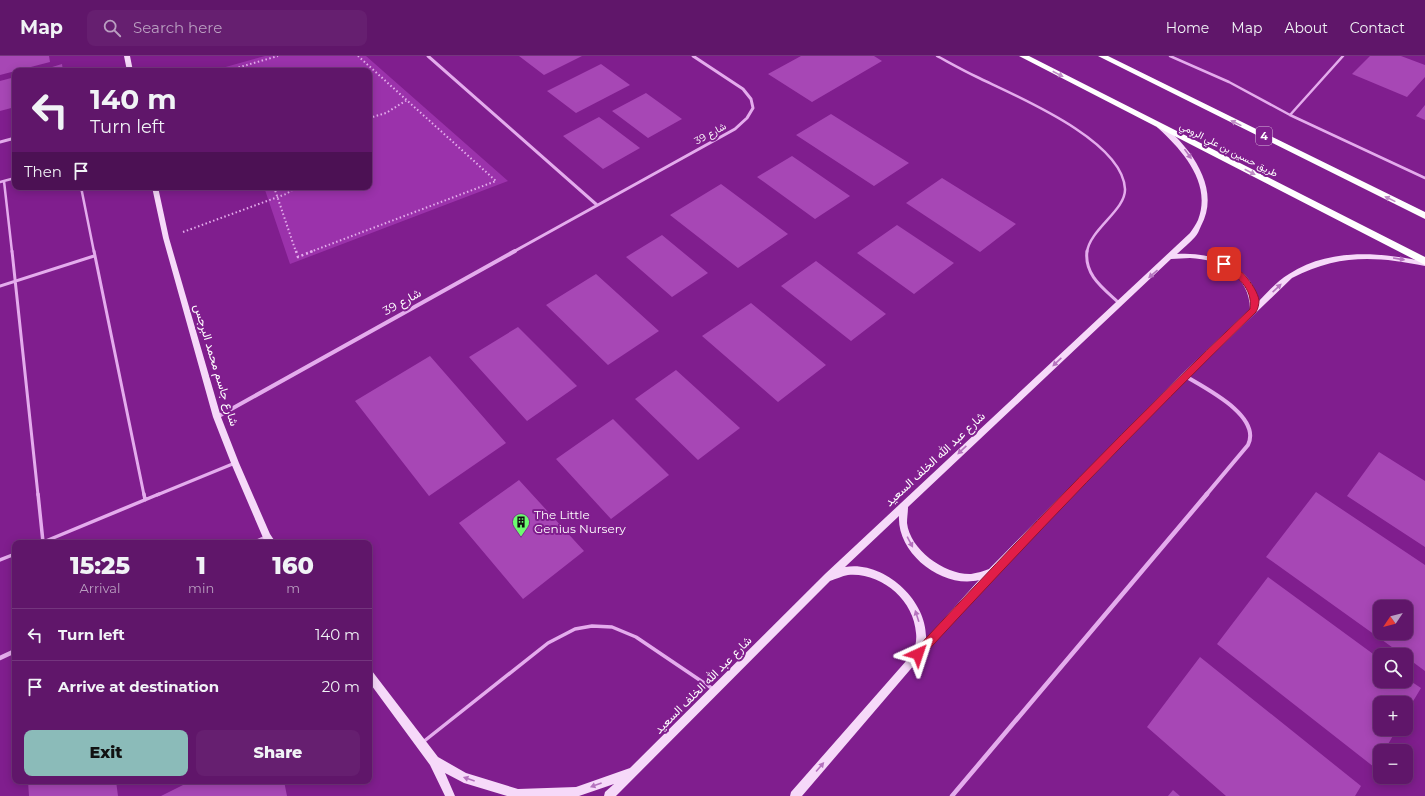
<!DOCTYPE html>
<html lang="en">
<head>
<meta charset="utf-8">
<style>
  :root { --surface:#60166a; --page:#661f70; --text:#f1f3f6; --muted:#ba9fc1; --line:#74357e; --accent:#8bbbb9 }
  body { margin:0; font-family:Montserrat,Vazirmatn,sans-serif; background:var(--page); color:var(--text); height:100vh; display:flex; flex-direction:column; font-size:15px; white-space:nowrap }
  * { box-sizing:border-box; margin:0 }
  p { font-size:13px; color:var(--muted) }
  .icon { flex:none; width:22px; height:22px; fill:none; stroke:currentColor; stroke-width:2; stroke-linecap:round; stroke-linejoin:round }
  .map { position:relative; flex:1; overflow:hidden }
  .drawer { position:absolute; left:12px; top:484px; width:360px; height:244px; display:flex; flex-direction:column; background:var(--surface); border-radius:8px; box-shadow:0 2px 10px #0003,0 0 0 1px var(--line) }
  .drawer>* { flex:none }
  .guide { position:absolute; left:12px; top:12px; width:360px; height:122px; border-radius:8px; box-shadow:0 2px 10px #0003,0 0 0 1px var(--line); background:#60166a; color:var(--text); overflow:hidden }
  .needle { width:26px; rotate:235deg }
  .buttons { position:absolute; left:1373px; top:544px; display:grid; gap:8px }
  .buttons a { display:grid; place-items:center; width:40px; height:40px; border-radius:8px; background:var(--surface); box-shadow:0 2px 10px #0003,0 0 0 1px var(--line); font-size:20px }
  .pin { position:absolute; display:grid; place-items:center; width:34px; height:34px; color:#fff; margin:-17px; border-radius:8px; box-shadow:0 2px 6px #0006 }
  .me { position:absolute; width:44px; margin:-22px; rotate:42deg; stroke-linejoin:round; filter:drop-shadow(0 0 3px #0008) }
  .turn { display:flex; align-items:center; gap:14px; height:84px; padding:0 12px; font-size:18px }
  .turn .icon { width:52px; height:52px; stroke-width:2.5 }
  .turn b { display:block; font-size:28px; line-height:34px }
  .then { display:flex; align-items:center; height:38px; padding:0 12px; background:#0003; gap:8px; font-size:15px }
  .eta { display:flex; justify-content:space-evenly; align-items:center; height:68px; text-align:center }
  .eta b { font-size:24px; font-weight:800; line-height:28px }
  .cta { display:flex; gap:8px; margin-top:auto; padding:8px 12px }
  .cta a { flex:1; height:46px; border-radius:8px; background:var(--accent); color:#111; font-size:16px; font-weight:800; line-height:46px; text-align:center }
  .cta a+a { background:var(--page); color:var(--text) }
  ul { padding:0; list-style:none }
  li { display:flex; align-items:center; gap:12px; height:52px; padding:0 12px; border-top:1px solid var(--line) }
  li div { flex:1 }
  li b { display:block; font-size:15px }
  li em { font-style:normal }
  header { display:flex; align-items:center; gap:24px; box-sizing:border-box; height:56px; padding:0 20px; background:var(--surface); border-bottom:1px solid var(--line) }
  header strong { font-size:19px }
  nav { display:flex; gap:22px; margin-inline-start:auto; font-size:14px }
  .search { width:280px; height:36px; background:var(--page); display:flex; align-items:center; gap:10px; box-sizing:border-box; padding:0 14px; border-radius:8px; color:var(--muted); font-size:15px }
  .map>svg:first-child { display:block }
  .green { fill:#9b32ab }
  .building { fill:#a747b5; fill-rule:evenodd }
  .lines { fill:none; stroke-linecap:round; stroke-linejoin:round }
  .path-far1 { stroke:#e4aced; stroke-width:2; stroke-dasharray:1.5 2.5; stroke-linecap:butt }
  .path { stroke:#e4aced; stroke-width:2.5; stroke-dasharray:2 3; stroke-linecap:butt }
  .lane-far2 { stroke:#e4aced; stroke-width:2.5 }
  .lane-far1 { stroke:#e4aced; stroke-width:3 }
  .lane { stroke:#e4aced; stroke-width:3.5 }
  .street-far2 { stroke:#e4aced; stroke-width:3 }
  .street-far1 { stroke:#e4aced; stroke-width:4 }
  .street { stroke:#e4aced; stroke-width:4.5 }
  .secondary { fill:#f6d9f9; fill-rule:evenodd }
  .highway { fill:#fff; fill-rule:evenodd }
  .oneway { fill:#c08ec6 }
  .oneway2 { fill:#b572be }
  .route { fill:#e11d48; stroke:#92132f }
  .labels { text-anchor:middle; stroke-width:4; stroke-linejoin:round; paint-order:stroke }
  .far-street-label { font-size:10px; fill:#fff; stroke:#801e8e }
  .shield { fill:#801e8e; stroke:#d9bcdd; stroke-width:1 }
  .shield-label { font-size:11px; font-weight:bold; fill:#fff }
  .street-label { font-size:12px; fill:#fff; stroke:#801e8e }
  .poi-label { font-size:12px; fill:#fff; stroke:#801e8e; text-anchor:start }
</style>
</head>
<body>
<header>
<strong>Map</strong>
<div class="search"><svg class="icon" aria-label="search" viewBox="0 0 24 24"><circle cx="10" cy="10" r="6"/><path d="M15 15l6 6"/></svg>Search here</div>
<nav><a>Home</a><a>Map</a><a>About</a><a>Contact</a></nav>
</header>
<div class="map">
<svg width="1425" height="740" viewBox="0 0 1425 740">
  <rect width="100%" height="100%" fill="#801e8e"/>
  <path class="green" d="M265,0H366L508,125L290,208L264,131H369V15H223L222,12Z"/>
  <path class="building" d="M0,0H49L50,6L0,19Z
    M519,0H582L544,19Z
    M801,0H874L882,5L812,46L768,18Z
    M1370,0H1401L1425,9V21L1407,41L1352,18Z
    M62,8L63,15H39Z
    M601,8L630,29L576,57L547,35Z
    M15,21V51L0,55V25Z
    M646,37L682,63L648,82L612,55Z
    M1425,49V64L1416,60Z
    M831,58L909,107L874,130L796,79Z
    M599,61L640,92L603,113L563,80Z
    M792,100L850,140L815,163L757,121Z
    M942,122L1016,168L980,196L906,147Z
    M721,128L788,178L738,212L670,159Z
    M897,169L954,207L914,238L857,197Z
    M662,179L708,217L672,241L626,201Z
    M816,205L886,258L851,285L781,230Z
    M596,218L659,275L608,309L546,249Z
    M751,247L826,309L778,346L702,280Z
    M518,271L577,330L527,365L469,301Z
    M430,300L506,387L429,440L355,345Z
    M676,314L740,372L698,404L635,343Z
    M613,363L669,419L611,463L556,403Z
    M1379,396L1425,425V491L1347,440Z
    M519,424L584,495L523,543L459,467Z
    M1316,436L1425,509V615L1406,601V599H1403L1266,501ZM1380,551H1406V577H1380Z
    M1268,521L1380,603V625H1406V622L1421,632L1406,657V647H1380V673H1397L1384,695H1380V701L1374,711L1217,588Z
    M1200,601L1361,730L1355,740H1226L1147,671Z
    M28,725H116L118,740H29Z
    M191,725H284L287,740H161Z
    M1173,734L1180,740H1168Z"/>
  <g class="lines">
    <path class="path-far1" d="M234,15L233,13L278,0
      M369,62L386,57L407,44
      M274,131L296,196
      M183,176L286,138L297,131
      M310,196L496,125L358,0"/>
    <path class="path" d="M296,195L298,201L313,195"/>
    <path class="lane-far2" d="M937,0C950,7 964,15 977,21C1016,40 1123,84 1125,133C1126,154 1090,173 1087,196
      M1170,0L1229,26L1290,59L1425,122
      M1290,59L1343,0
      M4,125L12,196
      M0,126L15,122
      M81,131L94,196"/>
    <path class="lane-far1" d="M12,195L38,439
      M94,195L144,439
      M1087,195C1084,219 1103,232 1119,247
      M0,230L94,200
      M157,439L235,407"/>
    <path class="lane" d="M38,438L43,486
      M144,438L145,444
      M41,487L159,438
      M0,504L15,498
      M423,686L548,587L575,573L592,570L612,571L636,581L713,633"/>
    <path class="street-far2" d="M428,0L597,149
      M0,86L15,82
      M513,196L735,73L747,62L753,52L751,43L743,33L693,0"/>
    <path class="street-far1" d="M1185,320C1205,332 1262,360 1248,389L1206,439
      M217,361L515,195"/>
    <path class="street" d="M254,487L267,481
      M0,602L15,595
      M952,740L1207,438"/>
    <path class="secondary" d="M124,0H130L133,15H127Z
      M1160,69C1171,74 1182,87 1189,96C1205,118 1215,144 1201,170C1199,174 1198,178 1195,181C1190,187 1183,192 1177,198C1207,195 1257,210 1257,247C1267,237 1277,225 1289,218C1329,192 1380,196 1425,206V210C1376,200 1338,198 1292,222L1188,322L995,520L921,601L802,740H790L791,736L914,596C915,590 917,584 916,577C914,544 881,516 848,519C842,520 836,523 830,525L616,740H604L605,736L614,728L579,740H507L464,727L445,717L455,740H445L430,709L369,626V613L372,615L438,701L466,717L518,733L576,731L630,712L825,518L1190,177C1193,173 1196,168 1198,164C1212,127 1183,95 1158,72L1157,71ZM1190,202C1221,203 1250,221 1250,253L1182,318L989,513C984,515 977,517 971,518C945,519 910,494 907,467C907,462 908,456 908,451L1171,203ZM899,460C897,498 943,533 979,524L926,583C928,544 883,504 845,511Z
      M152,131H158L169,182L221,361L239,407L270,478L276,487H267L264,484L231,407L213,361L163,182Z"/>
    <path class="highway" d="M1019,0H1029L1425,201V209Z
      M1098,0H1108L1425,156V163Z"/>
  </g>
  <defs><path id="oneway-solid" d="M-6-.8H1V-3.2L6.5 0L1 3.2V.8H-6Z"/></defs>
  <g class="oneway">
    <use href="#oneway-solid" transform="translate(1058 18) rotate(27)"/>
    <use href="#oneway-solid" transform="translate(1236 67) rotate(-154)"/>
    <use href="#oneway-solid" transform="translate(1250 116) rotate(27)"/>
    <use href="#oneway-solid" transform="translate(1390 143) rotate(-154)"/>
  </g>
  <g class="oneway2">
    <use href="#oneway-solid" transform="translate(1188 98) rotate(54)"/>
    <use href="#oneway-solid" transform="translate(1399 203) rotate(9)"/>
    <use href="#oneway-solid" transform="translate(1153 218) rotate(139)"/>
    <use href="#oneway-solid" transform="translate(1277 232) rotate(-43)"/>
    <use href="#oneway-solid" transform="translate(1057 306) rotate(137)"/>
    <use href="#oneway-solid" transform="translate(962 394) rotate(137)"/>
    <use href="#oneway-solid" transform="translate(910 486) rotate(62)"/>
    <use href="#oneway-solid" transform="translate(917 560) rotate(-108)"/>
    <use href="#oneway-solid" transform="translate(820 711) rotate(-49)"/>
    <use href="#oneway-solid" transform="translate(469 723) rotate(-161)"/>
    <use href="#oneway-solid" transform="translate(596 729) rotate(160)"/>
  </g>
  <path class="route" d="M1221,206C1235,203 1257,231 1259,244C1259,248 1258,253 1256,256C1141,368 1030,484 921,602L918,604L914,602L912,598L914,595C1023,478 1134,363 1250,253C1253,232 1237,220 1221,210Z"/>
  <defs>
    <g id="building-pin" transform="scale(0.9)"><path d="M0 17L-7.5 6A9.5 9.5 0 1 1 7.5 6Z" fill="#6cfb70" stroke="#801e8e"/><path d="M-4-6H4V6H1V3H-1V6H-4ZM-2.5-4.3h1.7v1.8h-1.7ZM.8-4.3h1.7v1.8H.8ZM-2.5-1h1.7V.8h-1.7ZM.8-1h1.7V.8H.8Z" fill="#111"/></g>
  </defs>
  <g fill-rule="evenodd">
    <use href="#building-pin" x="521" y="466"/>
  </g>
  <g class="labels">
    <g class="far-street-label">
      <text transform="translate(710 77) rotate(-29)" y="4">شارع 39</text>
      <text transform="translate(1229 93) rotate(27)" y="4">طريق حسين بن علي الرومي</text>
    </g>
    <rect class="shield" x="1256" y="71" width="16" height="18" rx="3"/>
    <g class="shield-label">
      <text x="1264" y="84">4</text>
    </g>
    <g class="street-label">
      <text transform="translate(402 246) rotate(-29)" y="4">شارع 39</text>
      <text transform="translate(216 309) rotate(73)" y="4">شارع جاسم محمد البرجس</text>
      <text transform="translate(935 403) rotate(-43)" y="4">شارع عبد الله الخلف السعيد</text>
      <text transform="translate(703 629) rotate(-45)" y="4">شارع عبد الله الخلف السعيد</text>
    </g>
    <g class="poi-label">
      <text x="534" y="463">The Little<tspan x="534" dy="14">Genius Nursery</tspan></text>
    </g>
  </g>
</svg>
<div class="buttons">
<a><svg class="needle" viewBox="-14 -14 28 28"><path d="M0-13l5 13h-10z" fill="#e53935"/><path d="M0 13l5-13h-10z" fill="#ba9fc1"/></svg></a>
<a><svg class="icon" aria-label="search" viewBox="0 0 24 24"><circle cx="10" cy="10" r="6"/><path d="M15 15l6 6"/></svg></a>
<a>+</a>
<a>−</a>
</div>
<div class="pin" style="left:1224px;top:208px;background:#d93025"><svg class="icon" aria-label="arrive" viewBox="0 0 24 24"><path d="M6 21V4h12l-3 4 3 4H6"/></svg></div>
<svg class="me" style="left:918px;top:598px" viewBox="-20 -20 40 40"><path d="M0-17L14 15 0 8-14 15z" fill="#e11d48" stroke="#fff" stroke-width="4"/></svg>
<div class="guide">
<div class="turn"><svg class="icon" aria-label="left" viewBox="0 0 24 24"><path d="M17 20v-9H6M10 6l-5 5 5 5"/></svg><div><b>140 m</b>Turn left</div></div>
<div class="then">Then<svg class="icon" aria-label="arrive" viewBox="0 0 24 24"><path d="M6 21V4h12l-3 4 3 4H6"/></svg></div>
</div>
<section class="drawer">
<div class="eta">
<div><b>15:25</b><p>Arrival</p></div>
<div><b>1</b><p>min</p></div>
<div><b>160</b><p>m</p></div>
</div>
<ul>
<li><svg class="icon" aria-label="left" viewBox="0 0 24 24"><path d="M17 20v-9H6M10 6l-5 5 5 5"/></svg><div><b>Turn left</b></div><em>140 m</em></li>
<li><svg class="icon" aria-label="arrive" viewBox="0 0 24 24"><path d="M6 21V4h12l-3 4 3 4H6"/></svg><div><b>Arrive at destination</b></div><em>20 m</em></li>
</ul>
<div class="cta"><a>Exit</a><a>Share</a></div>
</section>
</div>
</body>
</html>
